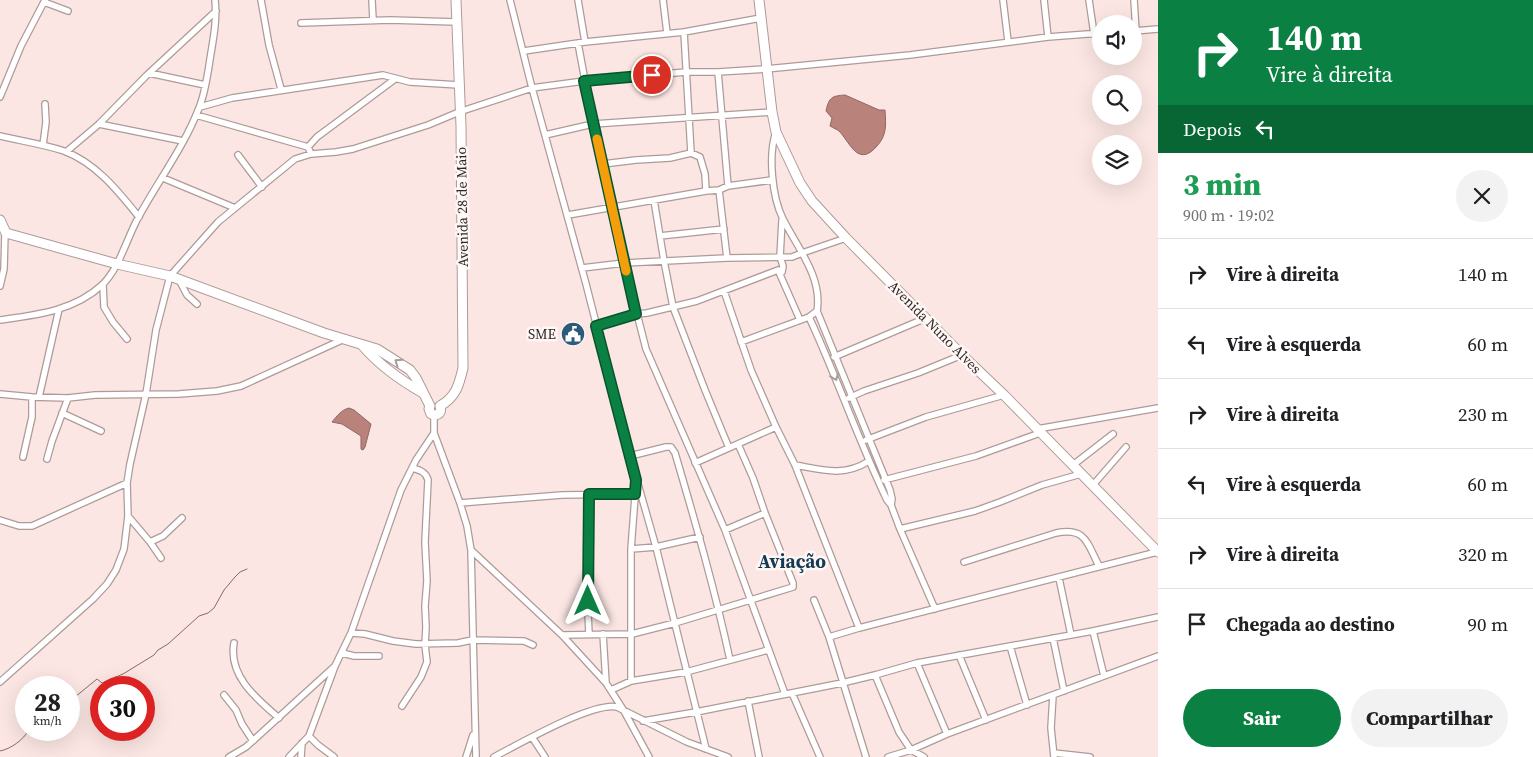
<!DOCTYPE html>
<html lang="pt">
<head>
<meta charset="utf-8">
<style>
  :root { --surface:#fff; --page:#f2f2f2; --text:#202124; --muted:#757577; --line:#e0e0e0; --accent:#0b8043 }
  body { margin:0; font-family:"Source Serif 4",serif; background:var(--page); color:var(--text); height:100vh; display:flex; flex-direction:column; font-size:19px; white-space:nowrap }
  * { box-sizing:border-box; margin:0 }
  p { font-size:16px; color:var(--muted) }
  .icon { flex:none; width:28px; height:28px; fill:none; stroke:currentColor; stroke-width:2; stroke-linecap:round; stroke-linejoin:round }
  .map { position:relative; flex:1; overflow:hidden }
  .sheet { display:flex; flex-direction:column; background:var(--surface); width:375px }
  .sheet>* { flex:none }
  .top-card { background:#0b8043; color:#fff; overflow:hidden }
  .buttons { position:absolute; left:1092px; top:15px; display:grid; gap:10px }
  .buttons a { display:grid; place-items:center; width:50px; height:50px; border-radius:50%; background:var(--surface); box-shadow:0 5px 20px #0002; font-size:25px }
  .speed { position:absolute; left:15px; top:676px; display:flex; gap:10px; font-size:25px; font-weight:700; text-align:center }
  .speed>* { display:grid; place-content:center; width:65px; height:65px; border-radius:50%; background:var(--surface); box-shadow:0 5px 20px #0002; line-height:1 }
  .speed small { font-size:12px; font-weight:400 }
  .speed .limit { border:8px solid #d22; background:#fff; color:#111 }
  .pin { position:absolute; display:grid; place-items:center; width:42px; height:42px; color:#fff; margin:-21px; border:2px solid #fff; border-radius:50%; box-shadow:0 1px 5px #0007 }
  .me { position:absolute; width:55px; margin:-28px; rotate:0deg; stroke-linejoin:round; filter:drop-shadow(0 0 4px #0008) }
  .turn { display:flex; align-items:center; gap:18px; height:105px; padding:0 25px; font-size:22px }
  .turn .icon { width:65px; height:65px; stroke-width:2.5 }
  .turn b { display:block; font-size:35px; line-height:42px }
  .then { display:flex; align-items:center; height:48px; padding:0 25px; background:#0003; gap:10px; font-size:19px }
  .round { display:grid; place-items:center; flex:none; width:52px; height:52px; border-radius:26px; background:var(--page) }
  .headline { display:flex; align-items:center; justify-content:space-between; height:85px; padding:0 25px }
  h1 { font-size:30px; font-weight:800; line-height:38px; color:#1e9e55 }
  .button { display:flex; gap:10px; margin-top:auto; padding:10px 25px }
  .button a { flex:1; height:58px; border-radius:30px; background:var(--accent); color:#fff; font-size:20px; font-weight:800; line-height:58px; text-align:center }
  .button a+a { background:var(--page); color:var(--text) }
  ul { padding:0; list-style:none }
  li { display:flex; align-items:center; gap:15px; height:70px; padding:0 25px; border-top:1px solid var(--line) }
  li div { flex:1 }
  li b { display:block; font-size:19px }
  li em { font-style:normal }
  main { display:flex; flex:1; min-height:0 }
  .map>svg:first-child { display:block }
  .water { fill:#b9827a; stroke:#906761 }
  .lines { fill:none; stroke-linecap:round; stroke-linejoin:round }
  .stream { stroke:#906761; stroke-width:1 }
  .street-casing { stroke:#ae9b98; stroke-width:8 }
  .secondary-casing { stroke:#ae9b98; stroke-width:11 }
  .street { stroke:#fff; stroke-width:5.5 }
  .secondary { stroke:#fff; stroke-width:9 }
  .oneway { stroke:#a19e9d }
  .route-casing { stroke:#07532c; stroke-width:12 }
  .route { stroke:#0b8043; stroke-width:9 }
  .slow { stroke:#f59e0b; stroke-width:9 }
  .labels { text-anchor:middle; stroke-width:5; stroke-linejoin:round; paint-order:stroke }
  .street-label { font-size:14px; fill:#2f2726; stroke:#fff7f5 }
  .poi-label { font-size:14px; fill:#2f2726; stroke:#fff7f5; text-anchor:end }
  .district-label { font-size:19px; font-weight:bold; fill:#143b53; stroke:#fff7f5 }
</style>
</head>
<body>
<main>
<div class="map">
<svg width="1158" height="757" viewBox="0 0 1158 757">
  <rect width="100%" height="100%" fill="#fbe6e3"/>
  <path class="water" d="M845,95L879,110H885C886,125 887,135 877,146C859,167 851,145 840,132C837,129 833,128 830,126L832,118L826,111C829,97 832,96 845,95Z
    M349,408L354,410L371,424L365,447L363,450L361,449V436L342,424L332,422C337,416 341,410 349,408Z"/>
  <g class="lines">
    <path class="stream" d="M69,700L75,697L97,679L102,683L123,674L154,655L158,650L168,644L199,616L208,613L214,608L224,590L235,577L240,572L247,569
      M0,751C11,749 23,740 29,730"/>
    <g class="street-casing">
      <path id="street" d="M261,0L269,45L281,89
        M372,0L373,20
        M510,0L532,88L586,284L630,456L656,547L706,749
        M578,0L585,42
        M663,0L667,33
        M1003,0L1008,41
        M1044,0L1048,37
        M1089,0L1094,34
        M1134,0L1136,31
        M44,2L68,11
        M301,23L390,20L457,22
        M1134,31L1158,29
        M578,43L593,124L624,263L646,349L725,530L785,694
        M524,51L585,42L684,32L761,18
        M718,72L728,186
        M149,73L205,85
        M0,97L21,46L45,0
        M200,107L232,98L383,75L410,82L459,85
        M196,115L308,147L311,154
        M99,124L183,141
        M545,135L593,124L772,112
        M0,136C21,141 43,144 64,151C96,163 118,191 139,217
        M43,145L46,122L45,104
        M308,147L317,137L395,79
        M66,152L99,124L146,76L216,11
        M691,153L700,157L705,174L706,191
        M238,155L262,187
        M603,164L636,160L670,158L691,153L684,32
        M163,178L235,208
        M719,190L727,258
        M654,200L664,261L673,307L705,390L729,448
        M568,215L706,191L719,190L728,186L772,180
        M660,236L724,229
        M582,268L624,263L727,258L792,257L802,253L846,238
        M778,270L800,320
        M178,278L187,295L197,304
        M103,284L104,307L113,322L127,339
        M0,286L4,269L5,232
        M724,291L751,370L776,427L795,465L859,628L829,637L866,757
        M817,311L890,490L892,499L891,505
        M809,317C837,377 858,440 887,500L891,505L900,529L935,609
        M0,320C36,315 74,311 102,285C119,269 127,238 138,218C158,181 184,147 199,108C206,91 208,71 211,53C214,35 217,18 215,0
        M596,326L636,314L647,313L697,301L778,270L782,272L783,266L780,257L782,220
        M741,342L809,317L817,311C823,278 797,247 783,219C772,197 768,155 776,132
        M834,357L926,318
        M0,394L32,397L68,398L95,395L179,394L217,391L241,386L344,339
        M39,397L59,309
        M849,398L864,391L918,373L962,355
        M62,413L101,431
        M434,415V433L460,503L467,526L471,550L476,757
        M1037,429L1158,408
        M866,440L926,417L1004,395
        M630,456L666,447H671L675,453C695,521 715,590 730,660
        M23,457L32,417V397
        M47,459L52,441L68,398
        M695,463L776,427
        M795,465C823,470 844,477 869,461
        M1073,465L1113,434
        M884,480L976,456L1040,433
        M1093,485L1126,447
        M460,503L562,495L635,494
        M128,516L150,542L161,558
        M0,520L19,526H32L127,483
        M900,529L975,511L1000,502L1042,485L1081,474
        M725,530L765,513
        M150,542L163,536L182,518
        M631,549L656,547L700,537
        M471,550L562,635L606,683L624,711L649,757
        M964,562L1056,533C1086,527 1087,543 1099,566
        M1059,578L1071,635
        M814,600L829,637
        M859,628L1157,552
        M1093,631L1104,676
        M351,633L365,634L393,641L416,644L458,643L472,640L524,641L533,645
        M589,634L588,613L589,494
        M603,634L606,683
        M562,635L632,634L675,623L793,587V583L765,513L753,478L738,444
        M1053,638L1064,691
        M234,643C228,676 257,699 279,718
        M1010,646L1027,705
        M342,653L354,656H379
        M959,655L986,720
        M917,663L947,734
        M875,675L899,732L911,750L924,757
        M631,681V549L636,484
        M0,682L93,599L107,584L116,570L124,549L128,516L127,483L130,464L146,394L156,330L170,276L218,222L295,159L311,154L336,152L353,149L428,125L459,112L532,88L584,81L686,72H718L766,69L910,55L1048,37L1101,33
        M611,690L631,681L686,672L768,650
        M792,693L820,757
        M224,695L236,710L242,724L253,741
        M1053,695L1051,728L1054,757
        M748,701L759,757
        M402,706L421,677L427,662L425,645L426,627L425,606L427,581L425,542L428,480C426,472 420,470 412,468
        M643,721L696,712L842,683L875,675L917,663L1093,631L1158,617
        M309,736L318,745L334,757
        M532,737L545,757
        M1054,753L1090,757
        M229,757L246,747L335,666
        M289,757L309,736L335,666L351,633L401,490L416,460L434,433
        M301,757L302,743
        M466,757L473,735
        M494,757C519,744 592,702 617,707L687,742L728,757
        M888,757L911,750L947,734L1158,656"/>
    </g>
    <g class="secondary-casing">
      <path id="secondary" d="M759,0L772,112L776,132L800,183L812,201L846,238L962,355L1004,395L1158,552
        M0,220L6,233L117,264L170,276L324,333L377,349L410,370L416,378L430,406L429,409L431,414L434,415C439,415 442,412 440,406
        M362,345C379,365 400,380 423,393
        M440,406C456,397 459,385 463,368L461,126L456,0"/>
    </g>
    <use href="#street" class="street"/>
    <use href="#secondary" class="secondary"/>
  </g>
  <defs><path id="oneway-chevron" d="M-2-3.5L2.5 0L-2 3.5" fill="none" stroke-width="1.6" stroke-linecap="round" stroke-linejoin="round" transform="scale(1.25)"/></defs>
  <g class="oneway">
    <use href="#oneway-chevron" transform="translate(398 362) rotate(-145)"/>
    <use href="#oneway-chevron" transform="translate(835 377) rotate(69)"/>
  </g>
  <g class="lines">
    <g class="route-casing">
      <path id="route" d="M588,601L589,494H635L636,480L596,326L636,314L584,81L652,75"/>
    </g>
    <use href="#route" class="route"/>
    <path class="slow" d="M597,139L626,271"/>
  </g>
  <defs>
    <g id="civic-disc" transform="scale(1.25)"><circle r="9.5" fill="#2b5b79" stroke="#fff7f5"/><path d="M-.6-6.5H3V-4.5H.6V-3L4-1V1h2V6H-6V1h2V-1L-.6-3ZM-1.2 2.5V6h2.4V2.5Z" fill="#fff"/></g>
  </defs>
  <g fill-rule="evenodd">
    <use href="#civic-disc" x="573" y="334"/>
  </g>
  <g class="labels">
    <g class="street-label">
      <text transform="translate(462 207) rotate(-91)" y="5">Avenida 28 de Maio</text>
      <text transform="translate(935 327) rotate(45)" y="5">Avenida Nuno Alves</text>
    </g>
    <g class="poi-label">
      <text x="556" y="339">SME</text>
    </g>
    <g class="district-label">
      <text x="792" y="568">Aviação</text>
    </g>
  </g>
</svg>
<div class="buttons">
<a><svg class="icon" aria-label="sound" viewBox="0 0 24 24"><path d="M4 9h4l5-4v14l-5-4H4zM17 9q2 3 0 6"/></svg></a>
<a><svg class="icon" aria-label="search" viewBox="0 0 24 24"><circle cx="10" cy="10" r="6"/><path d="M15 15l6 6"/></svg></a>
<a><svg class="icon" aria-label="layers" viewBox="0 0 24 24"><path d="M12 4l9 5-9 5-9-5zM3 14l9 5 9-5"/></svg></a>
</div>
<div class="speed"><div>28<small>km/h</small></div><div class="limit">30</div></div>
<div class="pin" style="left:652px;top:75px;background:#d93025"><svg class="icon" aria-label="arrive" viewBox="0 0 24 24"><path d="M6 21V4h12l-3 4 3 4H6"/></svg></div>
<svg class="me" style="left:588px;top:601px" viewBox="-20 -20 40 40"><path d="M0-17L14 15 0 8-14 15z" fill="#0b8043" stroke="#fff" stroke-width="4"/></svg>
</div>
<section class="sheet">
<div class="top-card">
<div class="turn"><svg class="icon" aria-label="right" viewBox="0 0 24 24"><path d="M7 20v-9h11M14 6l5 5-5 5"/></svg><div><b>140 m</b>Vire à direita</div></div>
<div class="then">Depois<svg class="icon" aria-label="left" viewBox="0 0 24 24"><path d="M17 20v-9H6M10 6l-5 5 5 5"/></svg></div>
</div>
<div class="headline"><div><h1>3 min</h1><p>900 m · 19:02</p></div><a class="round"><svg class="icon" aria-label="close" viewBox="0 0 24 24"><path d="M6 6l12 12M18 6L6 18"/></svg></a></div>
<ul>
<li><svg class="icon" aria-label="right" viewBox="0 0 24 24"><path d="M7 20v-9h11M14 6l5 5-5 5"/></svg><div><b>Vire à direita</b></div><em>140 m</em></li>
<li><svg class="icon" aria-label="left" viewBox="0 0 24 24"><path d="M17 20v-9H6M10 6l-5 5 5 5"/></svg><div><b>Vire à esquerda</b></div><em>60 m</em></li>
<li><svg class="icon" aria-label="right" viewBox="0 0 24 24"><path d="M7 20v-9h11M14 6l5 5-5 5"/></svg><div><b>Vire à direita</b></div><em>230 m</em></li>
<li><svg class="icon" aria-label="left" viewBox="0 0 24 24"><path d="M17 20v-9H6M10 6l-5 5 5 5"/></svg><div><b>Vire à esquerda</b></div><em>60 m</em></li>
<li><svg class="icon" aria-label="right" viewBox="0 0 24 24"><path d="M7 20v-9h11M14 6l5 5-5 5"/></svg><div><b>Vire à direita</b></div><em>320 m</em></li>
<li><svg class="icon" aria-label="arrive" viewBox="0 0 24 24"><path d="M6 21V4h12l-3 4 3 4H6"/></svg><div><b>Chegada ao destino</b></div><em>90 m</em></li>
</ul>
<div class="button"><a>Sair</a><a>Compartilhar</a></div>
</section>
</main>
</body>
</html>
